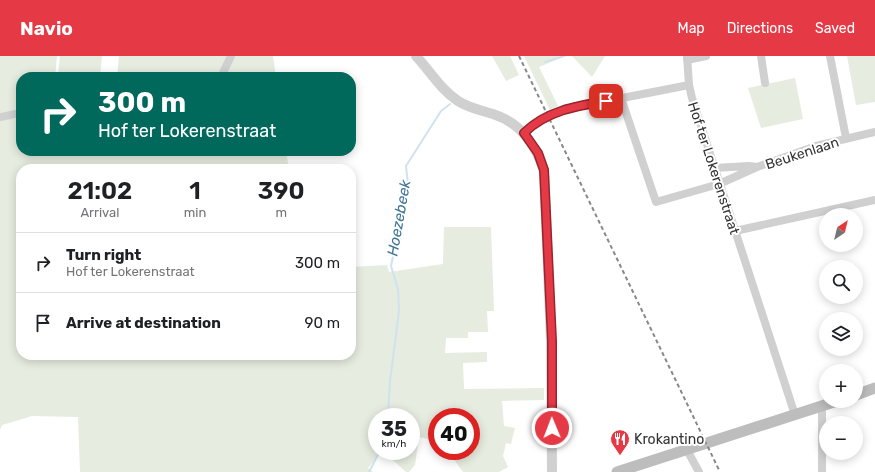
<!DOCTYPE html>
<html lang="en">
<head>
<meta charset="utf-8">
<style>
  :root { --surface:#fff; --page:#f6f6f6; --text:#202124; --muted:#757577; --line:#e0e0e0; --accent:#e63946 }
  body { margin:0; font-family:Rubik,sans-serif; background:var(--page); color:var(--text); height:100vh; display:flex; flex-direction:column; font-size:15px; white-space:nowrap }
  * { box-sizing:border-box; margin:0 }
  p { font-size:13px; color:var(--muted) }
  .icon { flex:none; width:22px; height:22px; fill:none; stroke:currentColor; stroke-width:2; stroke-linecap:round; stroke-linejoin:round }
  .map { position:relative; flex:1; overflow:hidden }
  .side { position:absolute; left:16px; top:108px; width:340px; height:196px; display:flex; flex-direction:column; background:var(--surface); border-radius:16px; box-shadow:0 2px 10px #0003 }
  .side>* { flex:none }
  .banner { position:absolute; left:16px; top:16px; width:340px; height:84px; border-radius:16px; box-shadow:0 2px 10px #0003; background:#00695c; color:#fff; overflow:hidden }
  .needle { width:26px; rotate:35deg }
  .controls { position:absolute; left:819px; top:152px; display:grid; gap:8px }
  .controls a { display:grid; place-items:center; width:44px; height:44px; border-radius:50%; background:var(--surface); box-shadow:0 2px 10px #0003; font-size:20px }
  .speed { position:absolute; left:368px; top:352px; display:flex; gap:8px; font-size:20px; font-weight:700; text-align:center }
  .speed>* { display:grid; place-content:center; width:52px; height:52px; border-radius:50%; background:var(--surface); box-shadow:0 2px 10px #0003; line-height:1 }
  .speed small { font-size:10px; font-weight:400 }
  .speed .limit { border:6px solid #d22; background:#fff; color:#111 }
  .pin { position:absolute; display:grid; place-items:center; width:34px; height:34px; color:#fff; margin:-17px; border-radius:8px; box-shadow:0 2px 6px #0006 }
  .me { position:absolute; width:44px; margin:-22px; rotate:359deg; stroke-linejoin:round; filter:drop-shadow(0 0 3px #0008) }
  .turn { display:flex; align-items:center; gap:14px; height:84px; padding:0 16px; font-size:18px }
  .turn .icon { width:52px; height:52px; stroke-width:2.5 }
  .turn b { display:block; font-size:28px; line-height:34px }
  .eta { display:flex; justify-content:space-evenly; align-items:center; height:68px; text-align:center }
  .eta b { font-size:24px; font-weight:600; line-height:28px }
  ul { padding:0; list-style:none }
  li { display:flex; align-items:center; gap:12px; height:60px; padding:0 16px; border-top:1px solid var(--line) }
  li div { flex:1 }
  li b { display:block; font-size:15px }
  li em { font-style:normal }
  header { display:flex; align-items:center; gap:24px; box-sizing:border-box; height:56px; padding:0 20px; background:var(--accent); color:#fff }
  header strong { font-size:19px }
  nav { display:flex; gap:22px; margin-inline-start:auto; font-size:14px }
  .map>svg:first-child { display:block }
  .green { fill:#e6ecdf }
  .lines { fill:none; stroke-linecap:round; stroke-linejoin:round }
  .stream { stroke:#cfe2ee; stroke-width:2 }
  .minor { stroke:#d0d0d0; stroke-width:8 }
  .tertiary { stroke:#d0d0d0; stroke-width:10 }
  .secondary { stroke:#bdbdbd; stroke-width:11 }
  .rail { stroke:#888; stroke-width:2; stroke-dasharray:4 3; stroke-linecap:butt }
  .route-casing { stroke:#96252e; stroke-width:10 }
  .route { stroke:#e63946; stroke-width:7 }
  .labels { text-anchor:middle; stroke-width:4; stroke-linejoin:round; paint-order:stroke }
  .street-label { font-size:14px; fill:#333; stroke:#fff }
  .poi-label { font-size:14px; fill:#333; stroke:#fff; text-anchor:start }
  .water-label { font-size:15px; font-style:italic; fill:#3f7597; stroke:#fff }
</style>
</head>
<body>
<header>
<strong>Navio</strong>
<nav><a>Map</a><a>Directions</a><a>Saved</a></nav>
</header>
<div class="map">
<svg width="875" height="416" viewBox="0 0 875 416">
  <rect width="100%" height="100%" fill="#fff"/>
  <path class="green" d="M0,0H57L55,21H21V54L0,57Z
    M60,0H102L100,21H58Z
    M119,0H229L219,21H117Z
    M234,0H273L276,21H224Z
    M492,0H510L519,19L506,25Z
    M524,0H566L539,11L558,50L550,54Z
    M572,0H605L592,21Z
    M847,0H875V46L856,49Z
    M795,22L803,63L761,72L748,32Z
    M21,62V95H286L289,113H21V299H351V211L387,209L389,216L443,208L444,171H491L494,255H487L488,276H468V282H446L445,297L487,296V306L463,307L464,333L544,332V344L502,345L504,370L515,372L511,388L506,387L503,400L508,411L499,416H463L448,395H471V361H437V385L419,381L415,409L409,416H406L383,395H411V361H377V395H383L368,412L373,416H80L78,361L32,360L2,369L0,374V64Z"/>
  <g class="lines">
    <path class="stream" d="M545,6L564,0
      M388,361L390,325L399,255L398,233L391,210L408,128L406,110L441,55L450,48
      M369,416L380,395"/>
    <path class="minor" d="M687,0L689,29L692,42L795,359
      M761,0L765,27
      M830,0L846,82
      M687,4L706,0
      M221,21L231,0
      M621,42L656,146L719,128L757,111L816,90L875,76
      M0,61L21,57
      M524,77L535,67L566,53L689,29
      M714,112L749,110L757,111
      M735,175L875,144
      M822,350V416
      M687,394L699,416"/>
    <path class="tertiary" d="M416,0C430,15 441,34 458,45C469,52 480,54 493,58C521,67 534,87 544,114L551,285L552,416"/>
    <path class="secondary" d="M856,339L875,332
      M617,416L837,345"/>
    <path class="rail" d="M519,0L720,416"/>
  </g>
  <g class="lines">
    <g class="route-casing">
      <path id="route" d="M552,372V285L544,114L538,97L524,77C546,55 576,50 606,45"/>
    </g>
    <use href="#route" class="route"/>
  </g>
  <defs>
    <g id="restaurant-pin" transform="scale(1)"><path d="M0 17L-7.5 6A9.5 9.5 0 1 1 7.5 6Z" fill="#e63946" stroke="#fff"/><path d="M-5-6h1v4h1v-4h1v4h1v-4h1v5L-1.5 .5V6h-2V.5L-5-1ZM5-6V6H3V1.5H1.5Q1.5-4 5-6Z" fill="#fff"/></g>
  </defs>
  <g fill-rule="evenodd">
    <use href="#restaurant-pin" x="620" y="383"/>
  </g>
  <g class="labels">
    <g class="street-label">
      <text transform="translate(802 97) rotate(-18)" y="5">Beukenlaan</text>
      <text transform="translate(714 112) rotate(72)" y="5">Hof ter Lokerenstraat</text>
    </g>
    <g class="poi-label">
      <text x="634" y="388">Krokantino</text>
    </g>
    <g class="water-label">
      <text transform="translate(399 162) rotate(-80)" y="5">Hoezebeek</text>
    </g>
  </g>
</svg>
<div class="controls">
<a><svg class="needle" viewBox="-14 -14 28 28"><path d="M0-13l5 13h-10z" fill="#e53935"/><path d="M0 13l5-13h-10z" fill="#757577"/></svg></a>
<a><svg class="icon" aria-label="search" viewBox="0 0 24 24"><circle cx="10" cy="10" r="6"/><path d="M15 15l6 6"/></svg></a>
<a><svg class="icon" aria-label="layers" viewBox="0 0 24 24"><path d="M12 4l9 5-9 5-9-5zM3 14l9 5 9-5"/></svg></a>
<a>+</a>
<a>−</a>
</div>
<div class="speed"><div>35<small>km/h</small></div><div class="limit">40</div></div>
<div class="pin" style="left:606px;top:45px;background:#d93025"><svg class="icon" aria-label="arrive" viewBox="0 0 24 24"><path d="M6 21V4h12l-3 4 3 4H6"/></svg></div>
<svg class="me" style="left:552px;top:372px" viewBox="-20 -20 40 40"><circle r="17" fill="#e63946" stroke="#fff" stroke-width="3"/><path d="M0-11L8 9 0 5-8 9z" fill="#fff"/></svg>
<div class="banner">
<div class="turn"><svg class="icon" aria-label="right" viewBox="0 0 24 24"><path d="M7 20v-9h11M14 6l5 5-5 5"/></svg><div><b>300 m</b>Hof ter Lokerenstraat</div></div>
</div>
<section class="side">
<div class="eta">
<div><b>21:02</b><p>Arrival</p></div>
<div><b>1</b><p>min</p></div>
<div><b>390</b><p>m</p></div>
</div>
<ul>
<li><svg class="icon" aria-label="right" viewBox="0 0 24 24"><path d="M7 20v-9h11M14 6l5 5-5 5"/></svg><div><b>Turn right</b><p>Hof ter Lokerenstraat</p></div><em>300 m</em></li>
<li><svg class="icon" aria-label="arrive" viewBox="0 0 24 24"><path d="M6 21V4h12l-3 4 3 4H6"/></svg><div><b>Arrive at destination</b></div><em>90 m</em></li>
</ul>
</section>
</div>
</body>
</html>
